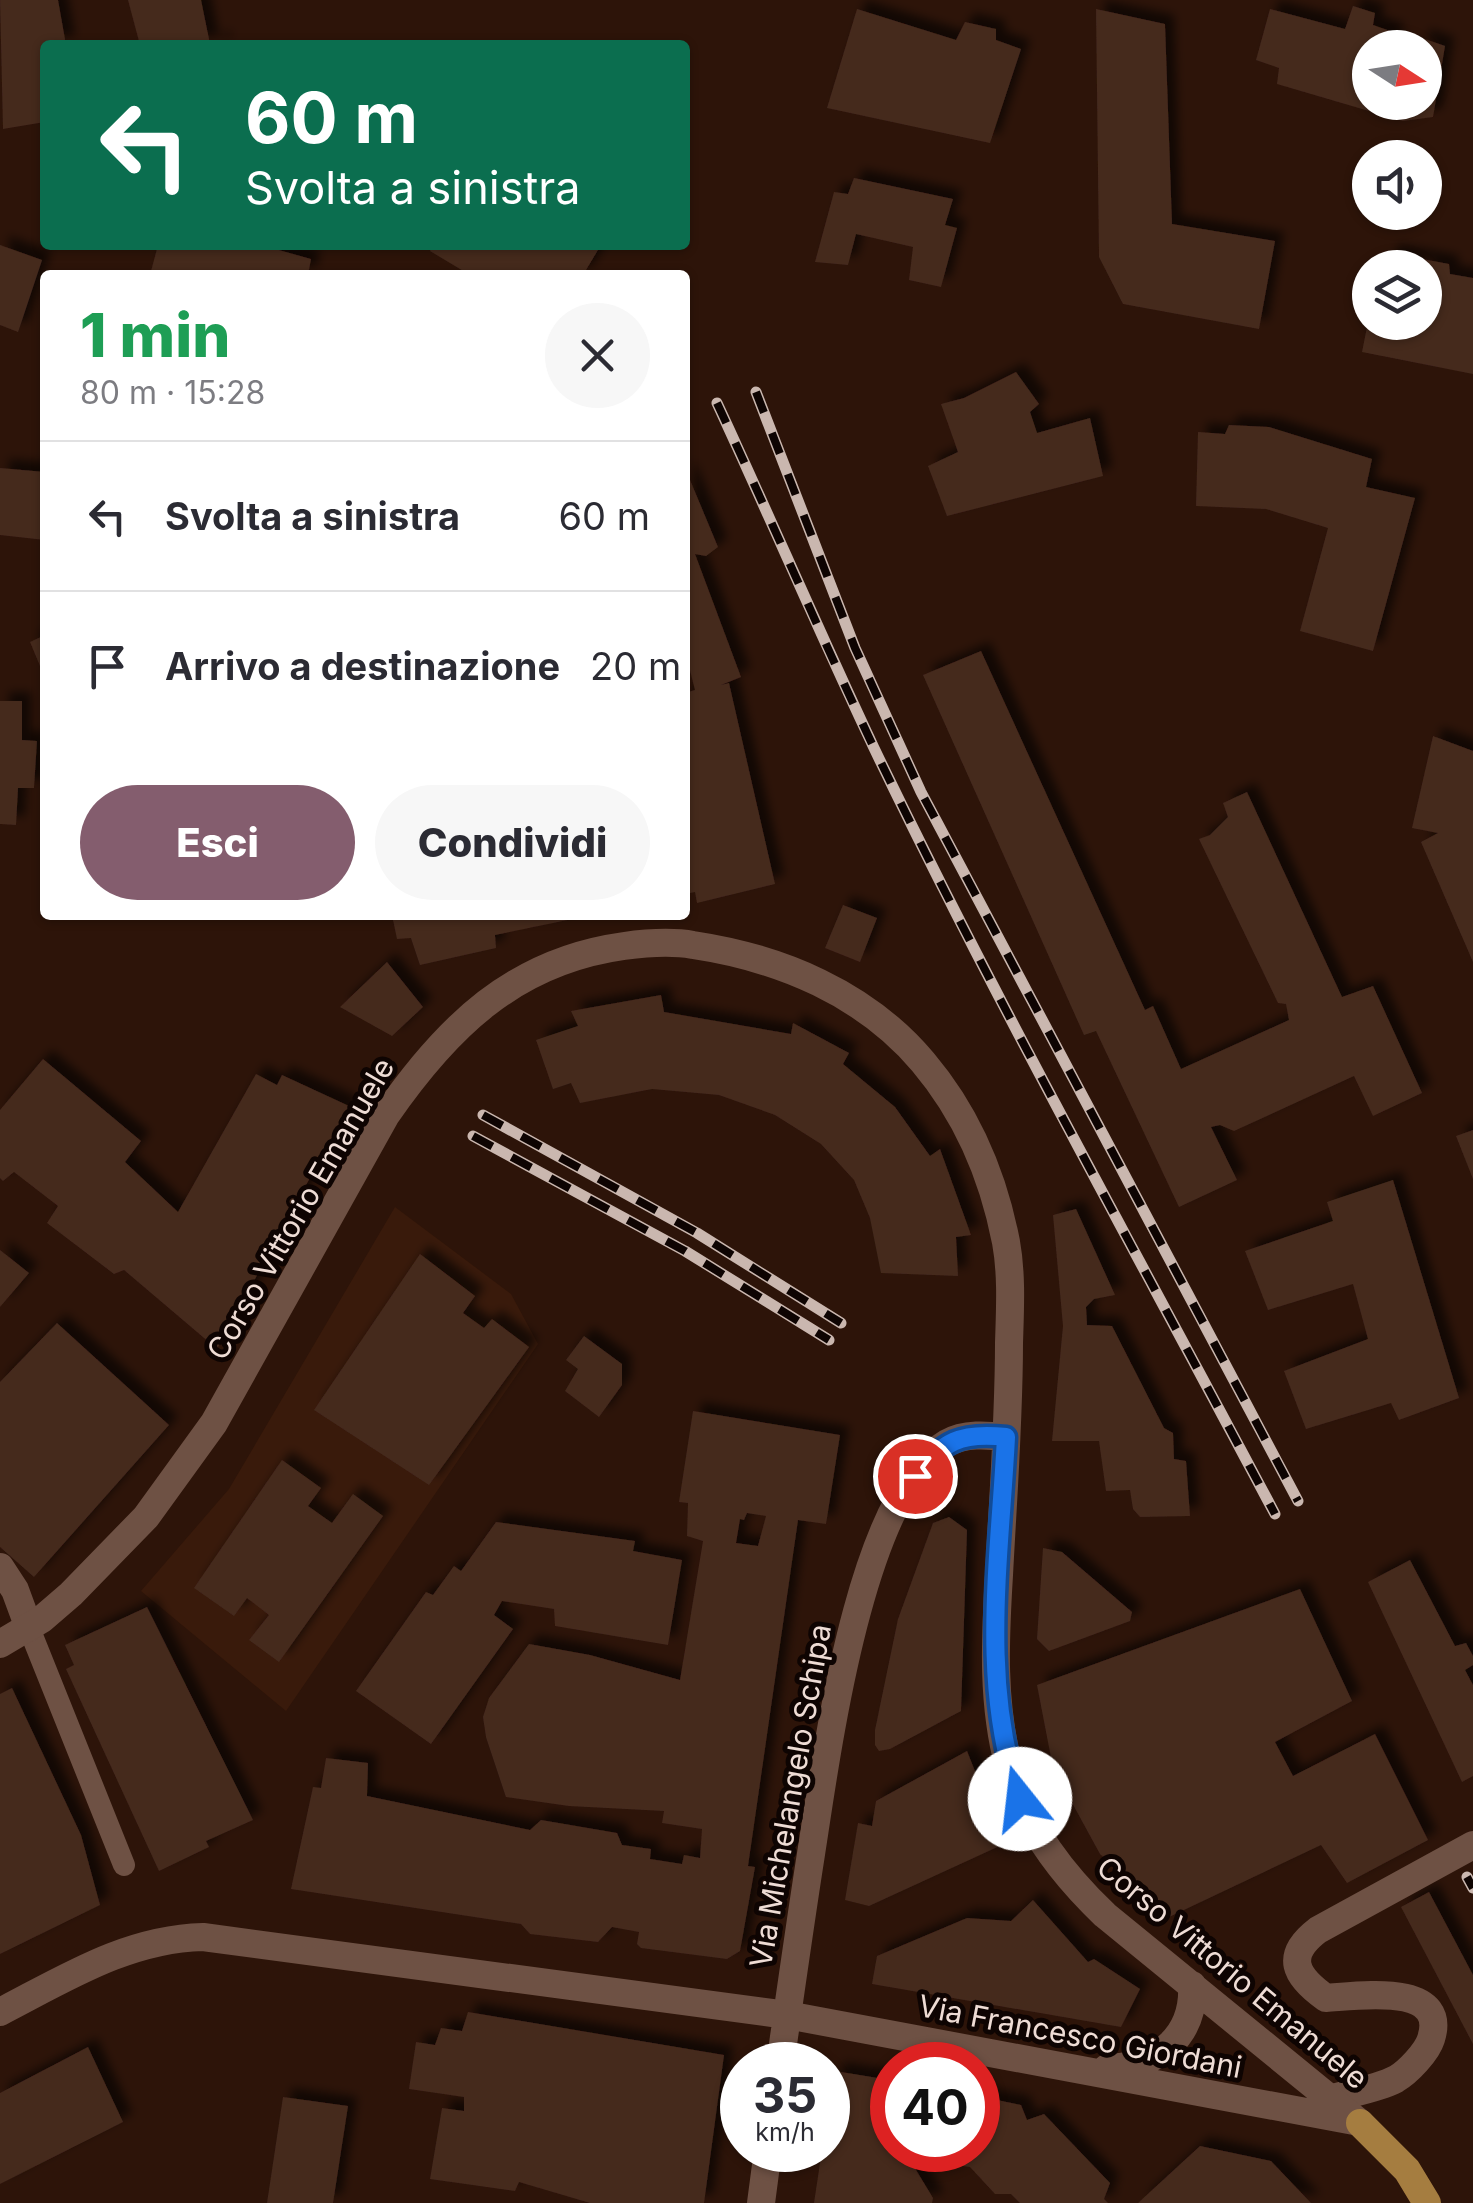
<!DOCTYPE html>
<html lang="it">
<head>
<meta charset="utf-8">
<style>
  :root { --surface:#fff; --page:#f7f7f7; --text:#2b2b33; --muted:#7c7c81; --line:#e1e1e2; --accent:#845d6e }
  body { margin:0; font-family:Inter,sans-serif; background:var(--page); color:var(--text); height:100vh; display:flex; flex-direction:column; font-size:38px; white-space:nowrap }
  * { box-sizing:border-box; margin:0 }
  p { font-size:32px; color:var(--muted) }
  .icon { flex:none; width:55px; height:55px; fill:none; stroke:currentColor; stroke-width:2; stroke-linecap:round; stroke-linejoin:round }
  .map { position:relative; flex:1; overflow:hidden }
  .sheet { position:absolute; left:40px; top:270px; width:650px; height:650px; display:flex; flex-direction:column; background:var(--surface); border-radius:10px; box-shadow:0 2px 8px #0004 }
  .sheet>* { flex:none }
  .hud { position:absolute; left:40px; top:40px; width:650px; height:210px; border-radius:10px; box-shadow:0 2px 8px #0004; background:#0b6e4f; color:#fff; overflow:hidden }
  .needle { width:65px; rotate:102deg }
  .tools { position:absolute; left:1352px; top:30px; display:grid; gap:20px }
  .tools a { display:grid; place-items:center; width:90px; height:90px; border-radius:50%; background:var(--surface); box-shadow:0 2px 8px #0004; font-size:50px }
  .speed { position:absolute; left:720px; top:2042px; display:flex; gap:20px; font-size:50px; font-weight:700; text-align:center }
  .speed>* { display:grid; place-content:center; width:130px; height:130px; border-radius:50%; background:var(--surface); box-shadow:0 2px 8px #0004; line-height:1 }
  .speed small { font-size:25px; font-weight:400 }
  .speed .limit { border:15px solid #d22; background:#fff; color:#111 }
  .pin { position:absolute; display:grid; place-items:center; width:85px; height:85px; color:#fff; margin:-42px; border:5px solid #fff; border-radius:50%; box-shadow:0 2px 10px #0007 }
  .me { position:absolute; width:110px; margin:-55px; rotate:344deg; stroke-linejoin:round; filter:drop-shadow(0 0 8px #0008) }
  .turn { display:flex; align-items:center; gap:35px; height:210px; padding:0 40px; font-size:45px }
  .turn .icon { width:130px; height:130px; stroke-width:2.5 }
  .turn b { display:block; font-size:70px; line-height:85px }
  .round { display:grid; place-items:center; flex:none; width:105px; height:105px; border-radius:52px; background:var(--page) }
  .head { display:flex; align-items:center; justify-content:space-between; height:170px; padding:0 40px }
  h1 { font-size:60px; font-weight:800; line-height:75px; color:#1e9e55 }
  .cta { display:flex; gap:20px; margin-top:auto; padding:20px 40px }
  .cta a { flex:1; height:115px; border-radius:60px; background:var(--accent); color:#fff; font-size:40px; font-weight:800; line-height:115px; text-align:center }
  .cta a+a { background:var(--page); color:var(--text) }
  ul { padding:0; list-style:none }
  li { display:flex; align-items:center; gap:30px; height:150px; padding:0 40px; border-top:2px solid var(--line) }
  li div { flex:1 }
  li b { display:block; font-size:38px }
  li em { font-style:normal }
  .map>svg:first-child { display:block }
  .built { fill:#391a0b }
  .building { fill:#44291e; fill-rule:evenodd; filter:url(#shadow) }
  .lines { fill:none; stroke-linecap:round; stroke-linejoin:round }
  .service { stroke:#6e5144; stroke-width:22 }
  .minor { stroke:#6e5144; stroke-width:28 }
  .tertiary { stroke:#6e5144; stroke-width:28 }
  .primary { stroke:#a57d40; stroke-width:28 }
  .rail-casing { stroke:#cab7af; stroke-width:11 }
  .rail { stroke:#0e0402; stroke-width:8; stroke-dasharray:22; stroke-linecap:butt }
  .route-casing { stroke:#114b97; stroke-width:25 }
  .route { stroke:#1a73e8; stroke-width:18 }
  .labels { text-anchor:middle; stroke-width:10; stroke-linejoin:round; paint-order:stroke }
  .street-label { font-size:30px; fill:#eedcd5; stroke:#0e0402 }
</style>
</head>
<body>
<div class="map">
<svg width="1473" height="2203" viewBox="0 0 1473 2203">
  <defs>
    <filter id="shadow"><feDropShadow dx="9" dy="-9" stdDeviation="5" flood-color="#0009"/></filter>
  </defs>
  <rect width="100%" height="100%" fill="#2d1409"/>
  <path class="built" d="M395,1207L511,1294L538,1344L286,1711L141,1591L229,1489Z"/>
  <path class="building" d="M0,0H58L66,45H45V122L3,129Z
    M128,0H201L210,44L223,40L224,45H140Z
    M1353,6L1375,13L1373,25L1396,33L1390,43L1404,46L1370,48V102H1425V48H1417L1422,38L1445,46L1433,117L1403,121L1277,84L1279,68L1256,60L1270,9L1345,29Z
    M857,9L956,40L965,22L996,29V40L1021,49L990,143L827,108Z
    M1096,9L1165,24L1172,224L1275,241L1259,329L1123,304L1099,257Z
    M854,178L953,199L945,225L957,228L941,287L909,280L913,247L856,234L848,265L815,262L834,192L848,194Z
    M0,245L42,260L18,332L0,325Z
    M158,245H261L311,259L308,275H150Z
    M433,245H601L583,275H470L430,251Z
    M1390,253L1449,264L1450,274L1473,278V374L1362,352L1368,322H1425V268H1386Z
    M1016,372L1039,404L1030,412L1037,433L1090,418L1103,476L947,516L928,466L958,452L941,404L964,398Z
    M1229,425L1269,427L1372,459L1366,487L1415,498L1373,651L1300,631L1328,528L1266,509L1196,506L1198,432L1225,434Z
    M0,468L45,472V540L0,535Z
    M685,468L718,547L706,556L695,554L741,677L721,685L729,683L775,884L697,903L695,892L685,894V814H688L685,693L695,690L685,651Z
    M45,635V678L30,642Z
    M981,651L1145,1010L1153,1006L1181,1069L1289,1020L1286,1004L1278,1003L1199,839L1210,835L1228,817L1223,803L1247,792L1342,997L1373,986L1422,1093L1373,1116L1354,1076L1234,1131L1220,1125L1211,1127L1237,1180L1179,1207L1096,1031L1084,1035L923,675Z
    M0,701H22V740L37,741L34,788H18L16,825L0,824Z
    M1433,736L1473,751V962L1421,842L1438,833L1412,828Z
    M843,905L877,918L860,962L825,948Z
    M392,915H582V917L495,935L496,948L420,965L411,938L397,939Z
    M387,962L423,1007L392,1036L340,1007Z
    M661,995L664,1012L791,1034L793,1023L849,1053L843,1064L895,1107L930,1156L940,1149L971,1235L956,1237L958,1276L881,1273L870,1218L854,1180L821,1144L775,1115L719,1095L652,1089L580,1103L571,1083L553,1089L536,1040L578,1026L571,1011Z
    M43,1059L141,1141L125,1162L178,1212L256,1074L277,1085L282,1075L349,1106L217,1349L124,1270L114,1274L47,1223L58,1206L14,1172L3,1181L0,1178V1110Z
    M1473,1130V1179L1456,1136Z
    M1393,1180L1459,1398L1399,1420L1391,1403L1306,1429L1284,1371L1368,1339L1353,1284L1268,1310L1245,1251L1333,1221L1327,1202Z
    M1076,1209L1115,1295L1094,1299L1086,1307L1087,1325L1112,1326L1164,1428L1173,1433L1174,1459L1186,1461L1190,1516L1140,1517L1133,1509L1130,1490L1106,1491L1099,1441H1052L1063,1326L1053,1215Z
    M0,1250L29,1273L0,1307Z
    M420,1254L475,1296L463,1313L484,1328L492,1319L529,1347L429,1485L314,1410Z
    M57,1323L169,1425L34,1577L0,1547V1382Z
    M584,1336L622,1364V1385L599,1417L565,1391L578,1369L566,1360Z
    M693,1411L840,1435L826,1524L798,1520L748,1866L755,1867L740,1951L727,1959L641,1948L637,1944L639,1932L612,1927L598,1942L530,1934L521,1924L291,1889L313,1787L321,1788L326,1758L368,1763L367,1796L530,1830L541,1820L617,1833L622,1845L651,1849L650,1859L682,1864L684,1855L700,1858L702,1829L662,1823L664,1811L569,1806L506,1797L486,1737L483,1717L489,1698L529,1644L590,1655L680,1680L703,1541L687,1536L688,1503L679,1502ZM747,1513L766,1516L758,1546L736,1543L740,1519L744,1520Z
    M282,1460L321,1488L308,1506L332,1523L353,1494L383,1516L279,1662L249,1640L269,1615L247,1598L234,1616L194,1588Z
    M949,1517L967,1530L961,1711L890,1749L879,1751L875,1745V1730L898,1619L933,1523Z
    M496,1522L635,1541L633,1551L682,1560L668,1645L555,1626L554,1609L502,1601L494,1615L513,1629L431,1744L356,1691L426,1592L433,1595L454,1566L461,1571Z
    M1043,1548L1062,1552L1132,1612L1130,1621L1049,1651L1037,1639Z
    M1410,1560L1455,1646L1466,1643L1473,1656V1665L1465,1670L1473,1685V1776L1462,1782L1368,1582Z
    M1300,1589L1352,1701L1275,1742L1293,1776L1375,1734L1428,1840L1347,1883L1321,1845L1167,1918L1100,1854L1053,1768L1037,1685Z
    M147,1607L253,1820L206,1841L209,1847L159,1871L66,1669L74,1665L65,1645Z
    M12,1688L81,1835L100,1905L0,1954V1694Z
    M967,1751L1004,1844L869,1906L845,1900L858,1823L872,1826L876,1801Z
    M1429,1892L1473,1975V2044L1401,1907Z
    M1033,1900L1088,1962L1094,1959L1140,1989L1121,2027L872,1984L877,1956L967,1918L1011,1921Z
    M468,2012L724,2055L704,2203H590L519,2182L515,2191L430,2179L442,2108L464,2111V2097L409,2089L416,2042L435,2045L441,2028L462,2031Z
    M88,2047L123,2122L0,2184V2093Z
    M835,2071L890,2080L888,2121L892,2128V2150H904L933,2198L932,2203H814L822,2150H828V2117Z
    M978,2096L1021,2105L1027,2120L1044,2114L1110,2183L1104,2199L1108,2203H1020L1011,2194H995L970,2167L926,2161L924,2150H978Z
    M283,2097L348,2106L333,2203H267Z
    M1200,2146L1271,2161L1311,2203H1138Z"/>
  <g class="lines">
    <path class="service" d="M29,1628L124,1865"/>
    <path class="minor" d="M0,1567L15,1590L29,1628
      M1329,2099C1350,2093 1377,2089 1396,2079C1408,2072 1427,2052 1431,2039C1449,1982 1359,1996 1326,1998C1295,1976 1284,1956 1318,1930L1473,1845"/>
    <path class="tertiary" d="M0,1644L42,1619L71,1594L146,1517L214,1423L386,1115C447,1027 514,961 624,946C646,943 671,941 693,945C780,958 865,993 923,1062C967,1114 993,1175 1006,1242C1012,1275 1010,1310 1009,1343C1009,1420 1003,1498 999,1575C995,1640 992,1704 1009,1767C1024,1825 1063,1875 1105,1915L1360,2123
      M0,2012C66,1978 127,1939 203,1937L787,2015L1354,2121
      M780,2065C790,1995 800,1924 811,1854C826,1759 859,1494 947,1443C965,1433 987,1435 1006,1437
      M1107,2068C1156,2067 1195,2037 1192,1985
      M761,2203L768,2150"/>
    <path class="primary" d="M1360,2123L1407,2170L1427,2203"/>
    <g class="rail-casing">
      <path id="rail" d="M756,392L855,648L921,792L1298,1501
        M717,403C770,517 820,634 874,748C999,1008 1140,1259 1275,1514
        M483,1115L697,1233L841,1323
        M473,1136L685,1251L829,1340
        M1467,1877L1473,1888"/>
    </g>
    <use href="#rail" class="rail"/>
  </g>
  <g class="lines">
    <g class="route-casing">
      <path id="route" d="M915,1476C944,1441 960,1432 1006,1437C1000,1557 979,1683 1020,1799"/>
    </g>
    <use href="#route" class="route"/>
  </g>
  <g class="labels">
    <g class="street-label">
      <text transform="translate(301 1209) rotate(-60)" y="10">Corso Vittorio Emanuele</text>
      <text transform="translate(791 1796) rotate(-80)" y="10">Via Michelangelo Schipa</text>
      <text transform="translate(1232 1973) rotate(40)" y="10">Corso Vittorio Emanuele</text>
      <text transform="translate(1080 2037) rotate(11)" y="10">Via Francesco Giordani</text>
    </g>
  </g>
</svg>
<div class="tools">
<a><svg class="needle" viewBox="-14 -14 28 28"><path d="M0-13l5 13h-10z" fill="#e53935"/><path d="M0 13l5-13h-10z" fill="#7c7c81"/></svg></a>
<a><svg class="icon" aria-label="sound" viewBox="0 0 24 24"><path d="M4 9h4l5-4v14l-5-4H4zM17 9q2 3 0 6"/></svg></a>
<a><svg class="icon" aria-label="layers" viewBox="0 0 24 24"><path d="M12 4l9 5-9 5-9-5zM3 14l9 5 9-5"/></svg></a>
</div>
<div class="speed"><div>35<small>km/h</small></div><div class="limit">40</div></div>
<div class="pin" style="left:915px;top:1476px;background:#d93025"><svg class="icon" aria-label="arrive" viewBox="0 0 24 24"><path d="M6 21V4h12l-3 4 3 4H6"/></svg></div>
<svg class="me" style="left:1020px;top:1799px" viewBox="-20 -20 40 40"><circle r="19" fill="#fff"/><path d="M0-13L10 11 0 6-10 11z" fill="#1a73e8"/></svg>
<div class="hud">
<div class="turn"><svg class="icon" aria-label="left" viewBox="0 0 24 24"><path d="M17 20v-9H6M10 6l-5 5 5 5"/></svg><div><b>60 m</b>Svolta a sinistra</div></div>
</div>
<section class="sheet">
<div class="head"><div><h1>1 min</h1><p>80 m · 15:28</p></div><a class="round"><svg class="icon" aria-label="close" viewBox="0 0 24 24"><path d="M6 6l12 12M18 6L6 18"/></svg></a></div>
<ul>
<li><svg class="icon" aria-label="left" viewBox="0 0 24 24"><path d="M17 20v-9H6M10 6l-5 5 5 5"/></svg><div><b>Svolta a sinistra</b></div><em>60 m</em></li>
<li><svg class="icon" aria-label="arrive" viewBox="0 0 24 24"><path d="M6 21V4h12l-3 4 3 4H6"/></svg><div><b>Arrivo a destinazione</b></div><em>20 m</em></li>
</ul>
<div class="cta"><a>Esci</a><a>Condividi</a></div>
</section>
</div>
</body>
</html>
